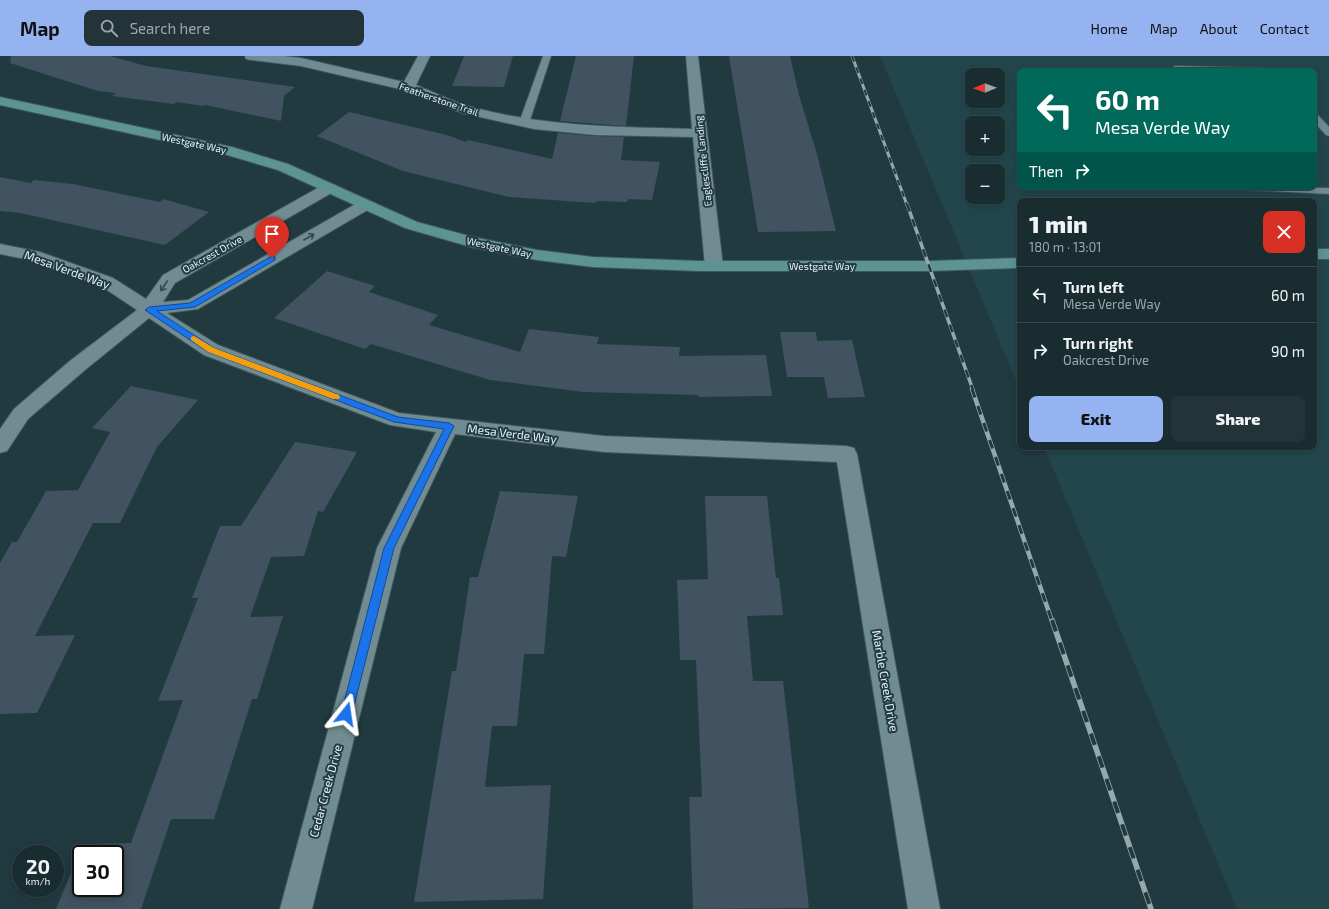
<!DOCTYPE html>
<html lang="en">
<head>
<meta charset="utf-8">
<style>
  :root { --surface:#192c30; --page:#223438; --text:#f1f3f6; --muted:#9fa7ab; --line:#37484c; --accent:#95b2f1 }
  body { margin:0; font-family:"Exo 2",sans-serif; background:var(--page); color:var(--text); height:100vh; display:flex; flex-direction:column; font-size:15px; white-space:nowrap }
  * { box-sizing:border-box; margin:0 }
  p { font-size:13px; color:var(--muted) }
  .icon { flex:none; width:22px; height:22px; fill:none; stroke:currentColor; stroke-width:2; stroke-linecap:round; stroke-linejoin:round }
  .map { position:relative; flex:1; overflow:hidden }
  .drawer { position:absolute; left:1017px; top:142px; width:300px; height:252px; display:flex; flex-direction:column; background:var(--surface); border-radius:8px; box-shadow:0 2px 10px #0003,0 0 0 1px var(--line) }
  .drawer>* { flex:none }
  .top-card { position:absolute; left:1017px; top:12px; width:300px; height:122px; border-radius:8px; box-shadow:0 2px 10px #0003,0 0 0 1px var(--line); background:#00695c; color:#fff; overflow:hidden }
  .needle { width:26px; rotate:269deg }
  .buttons { position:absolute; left:965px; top:12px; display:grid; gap:8px }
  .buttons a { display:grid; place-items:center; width:40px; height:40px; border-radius:8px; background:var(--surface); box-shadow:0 2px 10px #0003,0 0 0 1px var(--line); font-size:20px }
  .speed { position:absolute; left:12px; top:789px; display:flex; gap:8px; font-size:20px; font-weight:700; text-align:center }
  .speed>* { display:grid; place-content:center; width:52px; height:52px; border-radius:50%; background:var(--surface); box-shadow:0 2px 10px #0003,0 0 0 1px var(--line); line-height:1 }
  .speed small { font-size:10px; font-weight:400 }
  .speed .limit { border:2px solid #111; border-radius:6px; background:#fff; color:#111 }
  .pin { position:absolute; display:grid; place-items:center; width:34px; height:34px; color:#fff; margin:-41px -17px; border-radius:50% 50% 50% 0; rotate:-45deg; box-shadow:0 0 4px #0007 }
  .pin .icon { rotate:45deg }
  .me { position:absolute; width:44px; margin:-22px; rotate:15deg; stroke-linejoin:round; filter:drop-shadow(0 0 3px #0008) }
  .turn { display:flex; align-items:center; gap:14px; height:84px; padding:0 12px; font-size:18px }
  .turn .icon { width:52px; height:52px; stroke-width:2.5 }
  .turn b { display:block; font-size:28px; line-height:34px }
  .then { display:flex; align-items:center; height:38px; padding:0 12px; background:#0003; gap:8px; font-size:15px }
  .round { display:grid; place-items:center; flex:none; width:42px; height:42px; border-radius:8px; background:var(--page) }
  .summary { display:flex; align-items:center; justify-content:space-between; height:68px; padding:0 12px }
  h1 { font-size:24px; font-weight:800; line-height:30px }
  .primary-button { display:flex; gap:8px; margin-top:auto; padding:8px 12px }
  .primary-button a { flex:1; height:46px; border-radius:8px; background:var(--accent); color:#111; font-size:16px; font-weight:800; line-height:46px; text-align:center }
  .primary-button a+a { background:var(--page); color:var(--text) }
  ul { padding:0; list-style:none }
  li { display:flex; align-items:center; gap:12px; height:56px; padding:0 12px; border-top:1px solid var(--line) }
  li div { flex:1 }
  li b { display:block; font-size:15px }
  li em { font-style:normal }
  header { display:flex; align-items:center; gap:24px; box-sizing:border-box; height:56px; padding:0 20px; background:var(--accent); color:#111 }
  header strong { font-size:19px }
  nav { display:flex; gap:22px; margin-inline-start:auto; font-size:14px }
  .search { width:280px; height:36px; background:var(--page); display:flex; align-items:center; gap:10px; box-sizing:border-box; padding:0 14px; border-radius:8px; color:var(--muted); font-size:15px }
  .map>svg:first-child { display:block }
  .built { fill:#23464d; fill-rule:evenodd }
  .building { fill:#415261; fill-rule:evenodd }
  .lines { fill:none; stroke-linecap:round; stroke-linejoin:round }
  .lane-casing { stroke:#40575d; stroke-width:2 }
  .street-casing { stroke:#40575d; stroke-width:2 }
  .secondary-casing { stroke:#40575d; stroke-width:2 }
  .lane { fill:#708c92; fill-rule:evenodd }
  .street { fill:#708c92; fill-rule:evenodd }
  .secondary { fill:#5d9393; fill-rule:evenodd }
  .rail-far3-casing { stroke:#95a8ac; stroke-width:3 }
  .rail-far2-casing { stroke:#95a8ac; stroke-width:3.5 }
  .rail-far1-casing { stroke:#95a8ac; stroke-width:4.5 }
  .rail-casing { stroke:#95a8ac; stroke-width:5.5 }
  .rail-far3 { stroke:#213a40; stroke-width:2; stroke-dasharray:6; stroke-linecap:butt }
  .rail-far2 { stroke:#213a40; stroke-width:2.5; stroke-dasharray:8; stroke-linecap:butt }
  .rail-far1 { stroke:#213a40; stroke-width:3; stroke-dasharray:9; stroke-linecap:butt }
  .rail { stroke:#213a40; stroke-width:4; stroke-dasharray:12; stroke-linecap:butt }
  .oneway { stroke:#314a50 }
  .route { fill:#1a73e8; stroke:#114b97 }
  .slow { fill:#f59e0b }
  .labels { text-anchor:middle; stroke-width:4; stroke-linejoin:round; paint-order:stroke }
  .far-street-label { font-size:10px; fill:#e3f1f5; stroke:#213a40 }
  .street-label { font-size:12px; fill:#e3f1f5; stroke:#213a40 }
</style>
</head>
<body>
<header>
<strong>Map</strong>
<div class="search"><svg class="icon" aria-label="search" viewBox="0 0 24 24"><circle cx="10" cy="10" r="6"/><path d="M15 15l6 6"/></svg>Search here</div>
<nav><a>Home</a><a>Map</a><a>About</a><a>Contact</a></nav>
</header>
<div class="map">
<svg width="1329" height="853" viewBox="0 0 1329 853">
  <rect width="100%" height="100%" fill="#213a40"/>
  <path class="built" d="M880,0H1329V853H1237L1044,391H1314V145H1020V334ZM1020,15H1314V131H1020ZM972,19H998V45H972ZM972,67H998V93H972ZM972,115H998V141H972Z"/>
  <path class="building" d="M11,0H110L146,10L295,31L284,40L281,65L205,49L203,50L177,46L174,48L112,40L116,37L98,35L10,7Z
    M464,0H513L504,31L452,30Z
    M576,0H634L626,70L560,65Z
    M729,0H790L799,39L817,98L836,175L758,176Z
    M349,56L447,79L466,86L468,84L552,103L558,77L595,80L624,81L621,104L660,106L652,144L628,143L627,146L596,145L595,147L509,141L403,115L317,80Z
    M0,121L31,127L34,124L73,128L160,146L163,143L209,156L165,189L20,157L0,155Z
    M327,215L375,230L369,236L438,259L429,269L520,296L529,273L599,281L597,288L680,291L679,300L766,299L772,340L698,341V339L583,336L490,324L371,288L365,293L274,262Z
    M780,276H816L817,285L852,284L865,341L828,342L824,321H787Z
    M131,330L198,344L157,391L120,467H93L35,580L75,579L37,657L0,658V507L12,486H17L46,435L78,434L110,376L92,372Z
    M295,386L357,396L323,456L318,455L304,500L271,501L250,561L283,560L257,643H252L214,763H171L141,853H56L83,788L131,787L183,644L158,645L198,542H192L220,470H241ZM81,798H115V832H81Z
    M500,435L578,440L566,501L552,500L544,598H524L517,670H492L485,731L551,729L543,843L414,846L452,615H456L470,521H478Z
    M705,440H767L776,522H779L783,559L747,560L753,625H783L809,852L693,853L689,741H702L696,604H680L677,524L708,523Z"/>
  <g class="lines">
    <g class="lane-casing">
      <path id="lane" d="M543,0H551L529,67L527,69H521L519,67Z
        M1175,10L1275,12L1279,15H1166Z
        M1314,57L1317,58L1329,71V80L1326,79L1314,66Z
        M1243,131L1329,132V138L1248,134Z"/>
    </g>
    <g class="street-casing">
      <path id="street" d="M245,0H283L301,2L404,26L418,0H430L416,29C434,36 453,46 472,51C545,71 617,71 692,73L686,0H698L723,210L720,214L714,215L708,214L705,210L693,81L595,79L534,73L462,57L404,34L301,10L251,4L246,3Z
        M329,127L335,129L337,132L335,135L175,227L163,246L188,244L359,146L365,144L371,146L373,149L371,152L198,253L167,257L218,289L399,357L604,380L846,390L854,392L857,398L940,853H908L837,406L604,396L455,378L401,492L312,853H280L377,492L436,376L390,369L204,299L149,262L85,314L28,363L7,395L0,397V373L14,353L71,304L137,254L101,230L30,204L0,198V188L40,196L113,222L146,243L163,219L323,129Z"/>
    </g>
    <g class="secondary-casing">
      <path id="secondary" d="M0,41L232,91L288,108L417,166L473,181L537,194L593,201L699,205H930L1020,202V212L930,215H699L593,211L537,204L471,191L405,172L278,114L224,98L0,49Z
        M1314,193H1329V203H1314Z"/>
    </g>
    <use href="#lane" class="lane"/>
    <use href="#street" class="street"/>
    <use href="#secondary" class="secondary"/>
    <g class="rail-far3-casing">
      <path id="rail-far3" d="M852,0L907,149"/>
    </g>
    <g class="rail-far2-casing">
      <path id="rail-far2" d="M907,148L973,334"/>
    </g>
    <g class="rail-far1-casing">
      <path id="rail-far1" d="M972,333L1052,565"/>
    </g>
    <g class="rail-casing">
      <path id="rail" d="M1052,564L1151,853"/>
    </g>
    <use href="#rail-far3" class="rail-far3"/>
    <use href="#rail-far2" class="rail-far2"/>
    <use href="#rail-far1" class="rail-far1"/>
    <use href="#rail" class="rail"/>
  </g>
  <defs><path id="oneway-shaft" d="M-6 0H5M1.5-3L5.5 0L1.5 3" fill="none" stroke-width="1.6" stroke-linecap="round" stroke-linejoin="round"/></defs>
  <g class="oneway">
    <use href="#oneway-shaft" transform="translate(309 181) rotate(-30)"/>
    <use href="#oneway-shaft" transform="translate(164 230) rotate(123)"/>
  </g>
  <path class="route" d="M272,200L275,201V204L195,251L157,255L214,292L398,361L449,367L454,370L394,492L352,658L350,661L346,663L342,661L341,658L384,492L444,373L394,366L208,296L145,254L149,251L190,247Z"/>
  <path class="slow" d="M194,280L214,292L339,339L340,341L339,343H333L208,296L191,284V281Z"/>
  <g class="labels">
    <g class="far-street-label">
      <text transform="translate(439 43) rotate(19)" y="4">Featherstone Trail</text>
      <text transform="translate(194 87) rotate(12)" y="4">Westgate Way</text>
      <text transform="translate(703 105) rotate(-96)" y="4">Eaglescliffe Landing</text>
      <text transform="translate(499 191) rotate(12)" y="4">Westgate Way</text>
      <text transform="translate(212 198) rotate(-29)" y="4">Oakcrest Drive</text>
      <text x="822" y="214">Westgate Way</text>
    </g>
    <g class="street-label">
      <text transform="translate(67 214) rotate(20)" y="4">Mesa Verde Way</text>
      <text transform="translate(512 378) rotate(7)" y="4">Mesa Verde Way</text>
      <text transform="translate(885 625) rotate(80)" y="4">Marble Creek Drive</text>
      <text transform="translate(326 735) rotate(-75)" y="4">Cedar Creek Drive</text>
    </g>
  </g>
</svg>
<div class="buttons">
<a><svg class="needle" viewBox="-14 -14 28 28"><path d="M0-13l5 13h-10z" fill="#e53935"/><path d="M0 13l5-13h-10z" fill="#9fa7ab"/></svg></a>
<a>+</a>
<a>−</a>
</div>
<div class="speed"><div>20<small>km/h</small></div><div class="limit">30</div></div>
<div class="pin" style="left:272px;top:202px;background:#d93025"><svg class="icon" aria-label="arrive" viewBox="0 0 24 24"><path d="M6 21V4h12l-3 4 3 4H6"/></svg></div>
<svg class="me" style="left:346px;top:658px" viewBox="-20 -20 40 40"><path d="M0-17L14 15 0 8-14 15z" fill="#1a73e8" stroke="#fff" stroke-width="4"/></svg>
<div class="top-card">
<div class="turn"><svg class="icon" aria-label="left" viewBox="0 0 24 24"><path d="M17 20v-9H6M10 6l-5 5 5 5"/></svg><div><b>60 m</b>Mesa Verde Way</div></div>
<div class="then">Then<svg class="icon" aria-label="right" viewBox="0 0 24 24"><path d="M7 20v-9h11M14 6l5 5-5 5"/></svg></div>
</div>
<section class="drawer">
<div class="summary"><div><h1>1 min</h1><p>180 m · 13:01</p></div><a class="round" style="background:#d93025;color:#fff"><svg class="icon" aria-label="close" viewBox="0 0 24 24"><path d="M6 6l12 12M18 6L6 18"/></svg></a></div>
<ul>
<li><svg class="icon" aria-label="left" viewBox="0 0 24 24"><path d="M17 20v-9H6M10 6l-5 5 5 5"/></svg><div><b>Turn left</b><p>Mesa Verde Way</p></div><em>60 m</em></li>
<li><svg class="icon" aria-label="right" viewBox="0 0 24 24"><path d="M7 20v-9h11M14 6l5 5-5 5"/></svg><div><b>Turn right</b><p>Oakcrest Drive</p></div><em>90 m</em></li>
</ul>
<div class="primary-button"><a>Exit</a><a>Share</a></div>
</section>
</div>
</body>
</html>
